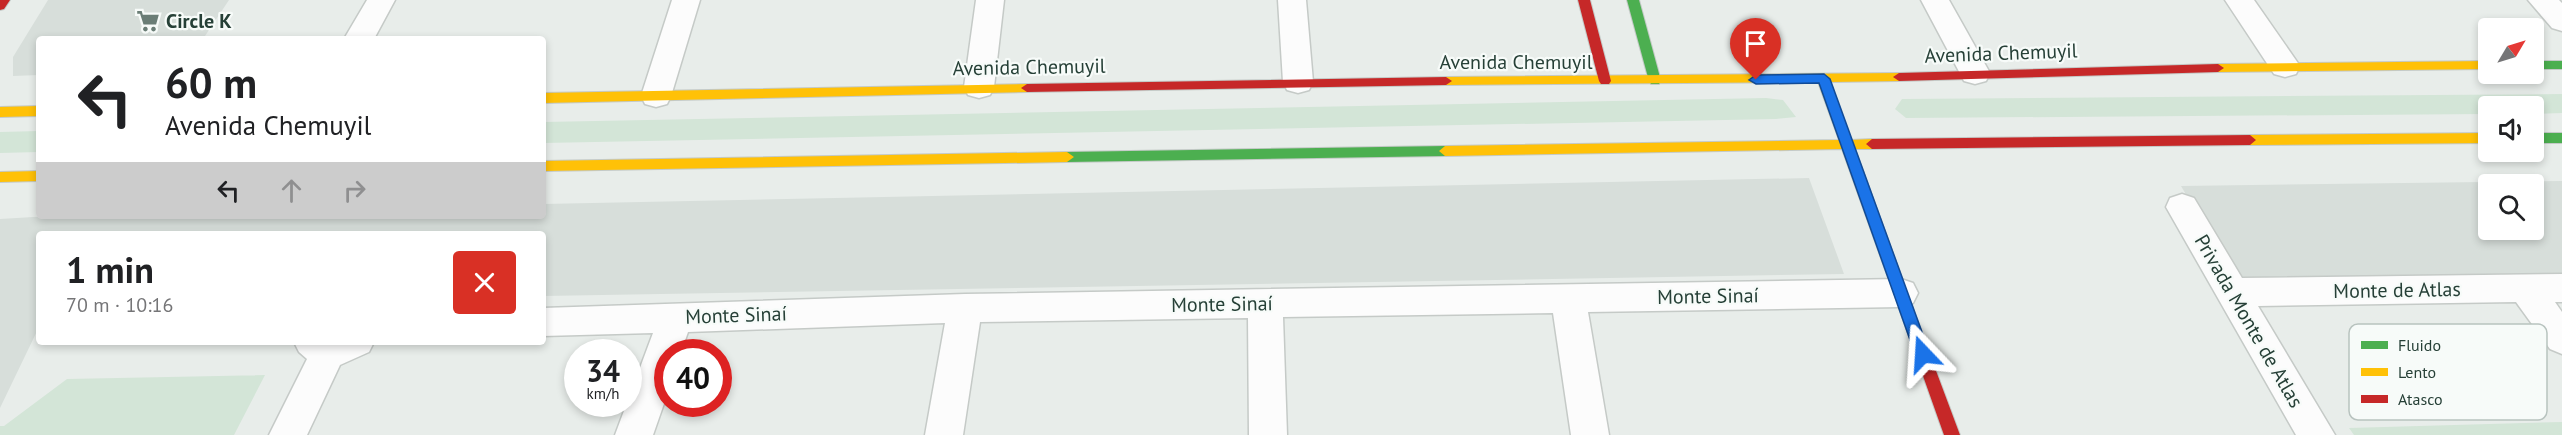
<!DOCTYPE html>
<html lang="es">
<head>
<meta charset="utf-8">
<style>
  :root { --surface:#fff; --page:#f6f6f6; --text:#202124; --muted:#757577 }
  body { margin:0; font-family:"PT Sans",sans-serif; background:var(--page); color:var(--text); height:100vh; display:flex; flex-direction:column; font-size:22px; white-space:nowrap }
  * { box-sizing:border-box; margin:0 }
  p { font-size:20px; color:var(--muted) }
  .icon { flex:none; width:33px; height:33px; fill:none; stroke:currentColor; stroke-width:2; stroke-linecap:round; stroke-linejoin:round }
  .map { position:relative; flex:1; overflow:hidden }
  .sheet { position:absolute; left:36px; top:231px; width:510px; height:114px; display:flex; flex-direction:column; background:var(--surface); border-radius:6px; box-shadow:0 3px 9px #0003 }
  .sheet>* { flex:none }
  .guide { position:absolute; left:36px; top:36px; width:510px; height:183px; border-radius:6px; box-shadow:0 3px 9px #0003; background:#fff; color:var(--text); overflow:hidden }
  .needle { width:39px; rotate:52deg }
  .fabs { position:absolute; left:2478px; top:18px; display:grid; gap:12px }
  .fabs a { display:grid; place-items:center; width:66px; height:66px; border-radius:6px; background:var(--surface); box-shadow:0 3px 9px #0003; font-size:30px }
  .speed { position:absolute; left:564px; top:339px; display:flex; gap:12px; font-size:30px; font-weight:700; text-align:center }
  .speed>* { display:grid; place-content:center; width:78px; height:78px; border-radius:50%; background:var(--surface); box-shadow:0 3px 9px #0003; line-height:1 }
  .speed small { font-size:15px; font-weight:400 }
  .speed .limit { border:9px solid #d22; background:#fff; color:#111 }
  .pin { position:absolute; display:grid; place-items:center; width:51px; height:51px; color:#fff; margin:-62px -26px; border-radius:50% 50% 50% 0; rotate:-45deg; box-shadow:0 0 6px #0007 }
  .pin .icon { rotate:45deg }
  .me { position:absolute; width:66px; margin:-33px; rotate:340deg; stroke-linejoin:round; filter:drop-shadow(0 0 4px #0008) }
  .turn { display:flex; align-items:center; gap:21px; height:126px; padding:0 30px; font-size:27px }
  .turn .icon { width:78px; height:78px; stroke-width:2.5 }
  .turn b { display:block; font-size:42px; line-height:51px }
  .lanes { display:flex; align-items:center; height:57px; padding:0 30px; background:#0003; justify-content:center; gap:30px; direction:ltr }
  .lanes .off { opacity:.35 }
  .round { display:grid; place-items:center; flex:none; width:63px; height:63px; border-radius:6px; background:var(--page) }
  .headline { display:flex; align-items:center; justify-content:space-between; height:102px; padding:0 30px }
  h1 { font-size:36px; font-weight:700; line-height:45px }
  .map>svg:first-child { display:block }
  .built { fill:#d7deda; fill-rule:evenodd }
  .green { fill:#d3e5d7 }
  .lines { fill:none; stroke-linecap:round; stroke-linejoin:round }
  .street-casing { stroke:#c5cac7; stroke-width:3 }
  .fast-casing { stroke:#c4cac7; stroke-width:2 }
  .slow-casing { stroke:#c4cac7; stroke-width:2 }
  .jam-casing { stroke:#c4cac7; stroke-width:2 }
  .street { fill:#fcfcfc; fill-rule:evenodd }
  .fast { fill:#4caf50; fill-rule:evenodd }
  .slow { fill:#ffc107; fill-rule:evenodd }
  .jam { fill:#c62828; fill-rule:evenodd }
  .route { fill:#1a73e8; stroke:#114b97; stroke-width:1.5 }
  .labels { text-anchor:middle; stroke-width:4.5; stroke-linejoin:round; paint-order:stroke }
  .poi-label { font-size:20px; font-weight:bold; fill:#264037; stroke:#f7fbf9; text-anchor:start }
  .street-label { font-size:20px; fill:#264037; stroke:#f7fbf9 }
  .key { fill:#f7fbf9; stroke:#b8c3bf; stroke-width:1.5 }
  .key-label { font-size:16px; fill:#264037 }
</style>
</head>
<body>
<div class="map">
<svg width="2562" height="435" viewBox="0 0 2562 435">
  <rect width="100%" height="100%" fill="#e8edea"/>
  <path class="built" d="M48,0H229L203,39H39V75L13,76V57Z
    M1809,178L1844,274L543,296V234H39V327L0,408V219L50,216H543V204Z
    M2562,181V277L2237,281L2181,186ZM2488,184H2534V230H2488Z"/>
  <path class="green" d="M2562,94V113L2534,114V106H2488V114L1906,118L1895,109L1902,99Z
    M1766,98L1783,100L1796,117L1776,119L543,143V122Z
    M39,131V152L0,153V132Z
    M265,375L234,435H0V426H4L67,379Z
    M2562,422V435H2354L2349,428Z"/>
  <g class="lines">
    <g class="street-casing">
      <path id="street" d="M367,0H395L374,39H344Z
        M672,0H700L671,96L667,104L656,107L645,104L641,96Z
        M976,0H1004L994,87L990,95L979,98L968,95L964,87Z
        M1278,0H1306L1313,82L1309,90L1298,93L1287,90L1283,82Z
        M1921,0H1949L1990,73L1986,81L1975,84L1964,81Z
        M2225,0H2254L2300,66L2296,74L2285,77L2274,74Z
        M2528,0H2559L2562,3V31L2552,28Z
        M2182,194L2194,198L2242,278L2562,274V302H2555L2562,312V354L2550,349L2516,302L2258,306L2335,435H2296L2166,207L2170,198Z
        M1901,279L1913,283L1918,293L1913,303L1901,307L1588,312L1609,435H1571L1553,313L1283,317L1287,435H1249L1248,318L980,322L963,435H925L945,323L688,332L681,352H668V392L653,435H615L653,333L543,336V308L965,294Z
        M294,342H374L369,352L340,365L307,435H269L307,359L299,352Z"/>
    </g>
    <g class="fast-casing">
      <path id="fast" d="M1627,0H1639L1661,81L1659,84H1651L1649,81Z
        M2534,61H2562V69H2534Z
        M2534,133H2562V143H2534Z
        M1445,146L1451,151L1445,156L1067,162L1060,157L1067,152Z"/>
    </g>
    <g class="slow-casing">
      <path id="slow" d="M2488,61V69L2218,72L2212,68L2218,64Z
        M1899,73L1905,77L1899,81L1830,82L1851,140L1872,139L1878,144L1872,149H1855L1920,328L1918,332L1913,334L1908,332L1906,328L1842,149L1445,156L1439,151L1445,146L1839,140L1818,82L1446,85L1440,81L1446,77Z
        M1027,84L1033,88L1027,92L543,103V93Z
        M39,106V116L0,117V107Z
        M2488,133V143L2250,145L2244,140L2250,135Z
        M1067,152L1074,157L1067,162L543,171V161Z
        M39,171V181L0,182V172Z"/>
    </g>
    <g class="jam-casing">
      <path id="jam" d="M0,0H10L4,9L0,10Z
        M1578,0H1590L1611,81L1609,84H1601L1599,81Z
        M2218,64L2224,68L2218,72L1899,81L1893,77L1899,73Z
        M1446,77L1452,81L1446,85L1027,92L1021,88L1027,84Z
        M2250,135L2256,140L2250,145L1872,149L1866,144L1872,139Z
        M1913,322L1918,324L1920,328L1960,435H1944L1906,328L1908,324Z"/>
    </g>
    <use href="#street" class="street"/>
    <use href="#fast" class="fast"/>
    <use href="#slow" class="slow"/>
    <use href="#jam" class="jam"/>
  </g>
  <path class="route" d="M1824,74L1830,79L1930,354L1928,358L1923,360L1917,358L1915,354L1819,83L1756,84L1749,80L1756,75Z"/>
  <defs>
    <g id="supermarket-bare" transform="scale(1.8)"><path d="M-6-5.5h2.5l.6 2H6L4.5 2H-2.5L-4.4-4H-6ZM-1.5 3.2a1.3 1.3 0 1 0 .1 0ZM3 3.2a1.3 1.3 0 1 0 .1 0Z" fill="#6a7d76" stroke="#f7fbf9" stroke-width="2.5" paint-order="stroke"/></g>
  </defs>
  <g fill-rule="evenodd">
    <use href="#supermarket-bare" x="148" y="21"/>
  </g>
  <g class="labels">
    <g class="poi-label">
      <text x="166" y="28">Circle K</text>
    </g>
    <g class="street-label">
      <text transform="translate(2001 53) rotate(-2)" y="7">Avenida Chemuyil</text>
      <text x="1516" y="69">Avenida Chemuyil</text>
      <text transform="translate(1029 67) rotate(-1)" y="7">Avenida Chemuyil</text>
      <text transform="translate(2397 290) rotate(-1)" y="7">Monte de Atlas</text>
      <text transform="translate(1708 296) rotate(-1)" y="7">Monte Sinaí</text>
      <text transform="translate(1222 304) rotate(-1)" y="7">Monte Sinaí</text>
      <text transform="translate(736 315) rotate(-2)" y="7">Monte Sinaí</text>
      <text transform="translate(2249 321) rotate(60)" y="7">Privada Monte de Atlas</text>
    </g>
  </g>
  <rect x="2349" y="324" width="198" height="96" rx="9" class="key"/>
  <rect x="2361" y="341" width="27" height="8" fill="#4caf50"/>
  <rect x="2361" y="368" width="27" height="8" fill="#ffc107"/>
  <rect x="2361" y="395" width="27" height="8" fill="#c62828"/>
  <g class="key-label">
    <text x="2398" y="351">Fluido</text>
    <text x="2398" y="378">Lento</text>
    <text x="2398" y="405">Atasco</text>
  </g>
</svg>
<div class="fabs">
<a><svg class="needle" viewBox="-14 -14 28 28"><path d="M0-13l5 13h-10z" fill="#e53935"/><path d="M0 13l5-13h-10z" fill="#757577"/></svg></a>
<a><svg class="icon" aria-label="sound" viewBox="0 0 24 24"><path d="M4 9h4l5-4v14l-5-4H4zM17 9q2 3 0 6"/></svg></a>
<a><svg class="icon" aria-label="search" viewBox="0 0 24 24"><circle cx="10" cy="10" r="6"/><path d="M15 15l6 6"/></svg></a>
</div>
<div class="speed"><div>34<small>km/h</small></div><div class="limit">40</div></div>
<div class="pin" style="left:1756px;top:80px;background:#d93025"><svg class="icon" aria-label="arrive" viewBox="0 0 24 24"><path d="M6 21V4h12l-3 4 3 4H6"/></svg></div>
<svg class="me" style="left:1923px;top:354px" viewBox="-20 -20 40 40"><path d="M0-17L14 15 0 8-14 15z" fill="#1a73e8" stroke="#fff" stroke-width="4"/></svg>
<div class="guide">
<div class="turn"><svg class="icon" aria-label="left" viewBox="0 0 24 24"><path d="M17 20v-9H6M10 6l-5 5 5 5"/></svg><div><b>60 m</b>Avenida Chemuyil</div></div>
<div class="lanes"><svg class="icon" aria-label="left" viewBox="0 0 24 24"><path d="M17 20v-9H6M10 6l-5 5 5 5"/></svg><svg class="icon off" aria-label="ahead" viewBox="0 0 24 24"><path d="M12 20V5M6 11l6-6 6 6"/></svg><svg class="icon off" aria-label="right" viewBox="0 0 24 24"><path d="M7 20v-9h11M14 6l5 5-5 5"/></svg></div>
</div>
<section class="sheet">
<div class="headline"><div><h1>1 min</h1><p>70 m · 10:16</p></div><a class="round" style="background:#d93025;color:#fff"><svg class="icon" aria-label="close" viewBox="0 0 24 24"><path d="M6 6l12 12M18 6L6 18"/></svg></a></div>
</section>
</div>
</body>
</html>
